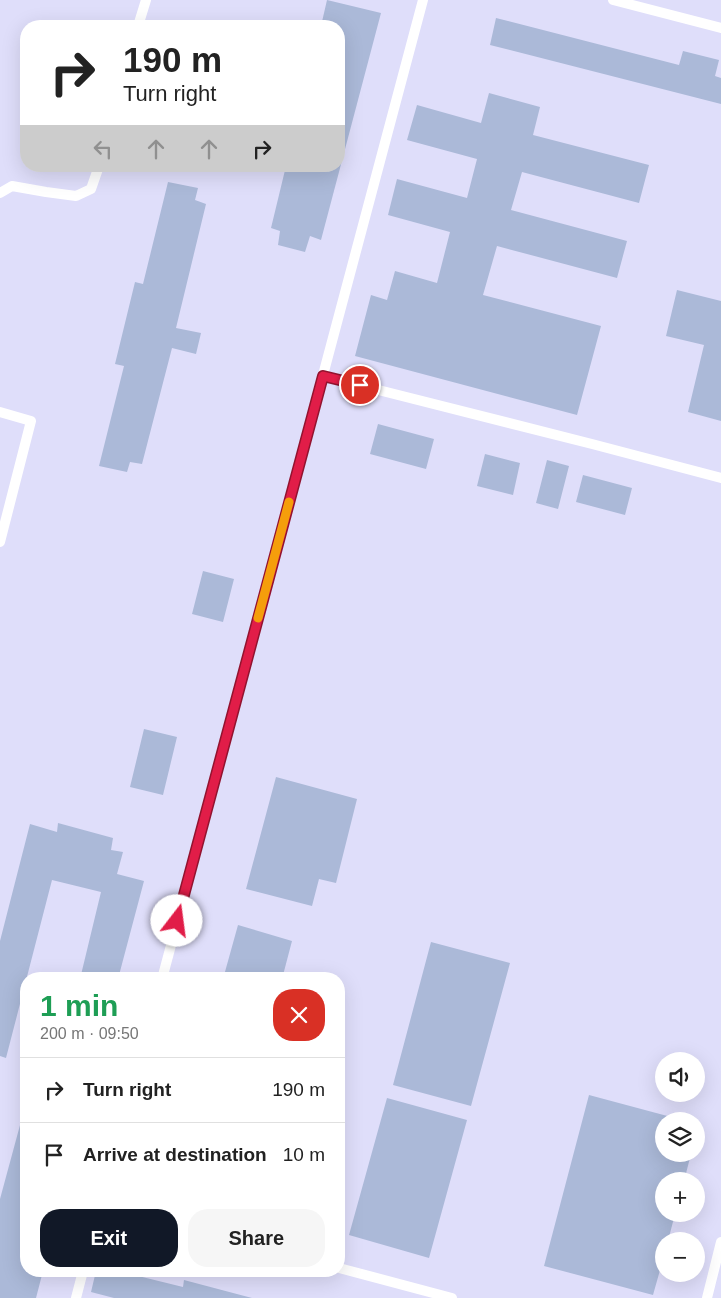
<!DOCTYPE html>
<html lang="en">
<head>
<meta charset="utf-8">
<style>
  :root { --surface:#fff; --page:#f6f6f6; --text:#222; --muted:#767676; --line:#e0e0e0; --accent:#111827 }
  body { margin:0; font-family:Arial,sans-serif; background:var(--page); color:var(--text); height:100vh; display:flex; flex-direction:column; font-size:19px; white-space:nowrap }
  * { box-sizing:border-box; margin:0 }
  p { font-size:16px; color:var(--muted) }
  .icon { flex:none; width:28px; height:28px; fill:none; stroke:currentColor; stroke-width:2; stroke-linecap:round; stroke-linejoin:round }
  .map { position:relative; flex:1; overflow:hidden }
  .drawer { position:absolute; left:20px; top:972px; width:325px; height:305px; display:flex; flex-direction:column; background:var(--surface); border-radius:20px; box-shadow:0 5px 20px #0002 }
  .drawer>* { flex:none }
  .banner { position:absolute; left:20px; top:20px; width:325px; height:152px; border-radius:20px; box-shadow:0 5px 20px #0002; background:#fff; color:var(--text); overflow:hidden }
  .tools { position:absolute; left:655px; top:1052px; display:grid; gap:10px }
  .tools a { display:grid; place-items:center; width:50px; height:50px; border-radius:50%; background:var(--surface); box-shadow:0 5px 20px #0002; font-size:25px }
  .pin { position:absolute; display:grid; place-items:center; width:42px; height:42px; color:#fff; margin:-21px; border:2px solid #fff; border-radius:50%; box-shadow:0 1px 5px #0007 }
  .me { position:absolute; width:55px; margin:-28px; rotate:15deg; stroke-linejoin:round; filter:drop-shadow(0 0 4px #0008) }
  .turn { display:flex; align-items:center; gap:18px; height:105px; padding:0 20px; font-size:22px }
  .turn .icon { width:65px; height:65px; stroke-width:2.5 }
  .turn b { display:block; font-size:35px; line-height:42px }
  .lanes { display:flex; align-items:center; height:48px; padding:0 20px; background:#0003; justify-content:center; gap:25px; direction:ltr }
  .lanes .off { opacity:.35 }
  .round { display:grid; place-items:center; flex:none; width:52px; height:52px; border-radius:20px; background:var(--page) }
  .head { display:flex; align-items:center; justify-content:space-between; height:85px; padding:0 20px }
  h1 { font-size:30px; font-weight:700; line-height:38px; color:#1e9e55 }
  .button { display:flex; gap:10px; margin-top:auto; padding:10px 20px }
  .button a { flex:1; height:58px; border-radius:20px; background:var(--accent); color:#fff; font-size:20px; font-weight:700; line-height:58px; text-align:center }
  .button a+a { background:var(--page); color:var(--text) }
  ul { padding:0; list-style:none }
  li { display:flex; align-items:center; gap:15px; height:65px; padding:0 20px; border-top:1px solid var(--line) }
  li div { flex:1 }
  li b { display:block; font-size:19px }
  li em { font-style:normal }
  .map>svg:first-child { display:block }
  .building { fill:#abb9d8 }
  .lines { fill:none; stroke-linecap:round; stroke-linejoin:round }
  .service { stroke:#fff; stroke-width:10 }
  .route-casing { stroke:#92132f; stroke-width:12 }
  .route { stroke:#e11d48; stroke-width:9 }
  .slow { stroke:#f59e0b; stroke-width:9 }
</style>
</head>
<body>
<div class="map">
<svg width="721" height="1298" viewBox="0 0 721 1298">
  <rect width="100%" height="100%" fill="#dfdefa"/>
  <path class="building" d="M327,0L381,13L321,240L310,236L305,252L278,245L280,231L271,228L286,166H339V26H321Z
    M496,18L679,65L683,51L719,60L715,76L721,78V104L490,45Z
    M489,93L540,107L533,135L649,165L639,203L522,172L511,210L627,241L617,278L497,246L483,295L601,326L577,415L355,356L371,295L387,300L395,271L437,283L450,232L388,215L397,179L467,198L477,159L407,140L417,105L481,123Z
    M168,182L198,188L195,200L206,204L176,328L201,333L196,354L172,348L142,464L130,462L127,472L99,466L124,366L115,364L135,282L143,284Z
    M677,290L721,301V421L688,412L704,345L666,336Z
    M378,424L434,439L426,469L370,454Z
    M485,454L520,463L513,495L477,486Z
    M547,460L569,466L558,509L536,503Z
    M583,475L632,488L625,515L576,502Z
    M203,571L234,579L223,622L192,614Z
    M144,729L177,737L163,795L130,787Z
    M276,777L357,799L336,883L319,879L312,906L246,889Z
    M58,823L113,838L111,850L123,852L117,874L144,881L118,979H80L101,892L52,880L6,1058L0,1056V941L30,824L57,832Z
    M238,925L292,941L282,979H223Z
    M431,942L510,963L471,1106L393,1085Z
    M589,1095L686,1121H664V1154H691L684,1181H664V1214H675L668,1241H664V1256L653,1295L544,1266Z
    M387,1098L467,1120L429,1258L349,1235Z
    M26,1103V1271H43L36,1298H0V1199Z
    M96,1271H118L183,1287L184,1280L252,1298H114L91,1292Z"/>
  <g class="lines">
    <path class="service" d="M613,0L721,28
      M138,26L146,0
      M0,193L12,186L46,192L76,196L91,189L99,166
      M323,376L592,444L721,478
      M0,412L31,421L0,542
      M162,979L423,0
      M339,1268L452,1298
      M76,1298L83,1271
      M707,1298L721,1242"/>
  </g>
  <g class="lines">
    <g class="route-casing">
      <path id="route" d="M177,921L323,376L360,385"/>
    </g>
    <use href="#route" class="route"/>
    <path class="slow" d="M258,618L289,502"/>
  </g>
</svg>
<div class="tools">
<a><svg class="icon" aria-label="sound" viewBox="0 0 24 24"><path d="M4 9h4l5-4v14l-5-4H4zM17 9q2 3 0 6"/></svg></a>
<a><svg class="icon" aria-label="layers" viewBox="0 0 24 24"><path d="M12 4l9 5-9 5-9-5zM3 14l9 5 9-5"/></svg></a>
<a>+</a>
<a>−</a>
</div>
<div class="pin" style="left:360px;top:385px;background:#d93025"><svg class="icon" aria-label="arrive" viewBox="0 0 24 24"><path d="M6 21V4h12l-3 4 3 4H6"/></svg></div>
<svg class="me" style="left:177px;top:921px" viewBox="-20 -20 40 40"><circle r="19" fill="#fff"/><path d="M0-13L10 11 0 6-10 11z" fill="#e11d48"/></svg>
<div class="banner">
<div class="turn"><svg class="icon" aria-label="right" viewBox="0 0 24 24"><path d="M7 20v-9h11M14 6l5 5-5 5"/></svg><div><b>190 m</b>Turn right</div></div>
<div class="lanes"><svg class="icon off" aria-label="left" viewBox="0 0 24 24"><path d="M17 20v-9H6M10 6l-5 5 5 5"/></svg><svg class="icon off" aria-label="ahead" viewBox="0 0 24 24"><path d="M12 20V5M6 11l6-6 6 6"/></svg><svg class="icon off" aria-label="ahead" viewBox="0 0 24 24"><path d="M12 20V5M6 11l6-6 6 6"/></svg><svg class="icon" aria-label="right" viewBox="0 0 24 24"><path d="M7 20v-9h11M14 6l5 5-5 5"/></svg></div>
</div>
<section class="drawer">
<div class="head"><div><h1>1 min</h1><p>200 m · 09:50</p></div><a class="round" style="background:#d93025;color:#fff"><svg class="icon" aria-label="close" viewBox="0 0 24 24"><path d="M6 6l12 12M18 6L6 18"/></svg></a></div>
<ul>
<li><svg class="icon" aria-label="right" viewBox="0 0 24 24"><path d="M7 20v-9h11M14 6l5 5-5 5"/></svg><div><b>Turn right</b></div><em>190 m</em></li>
<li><svg class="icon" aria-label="arrive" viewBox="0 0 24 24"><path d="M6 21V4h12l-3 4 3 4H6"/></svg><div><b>Arrive at destination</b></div><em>10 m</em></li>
</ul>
<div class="button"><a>Exit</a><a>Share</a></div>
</section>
</div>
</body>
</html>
